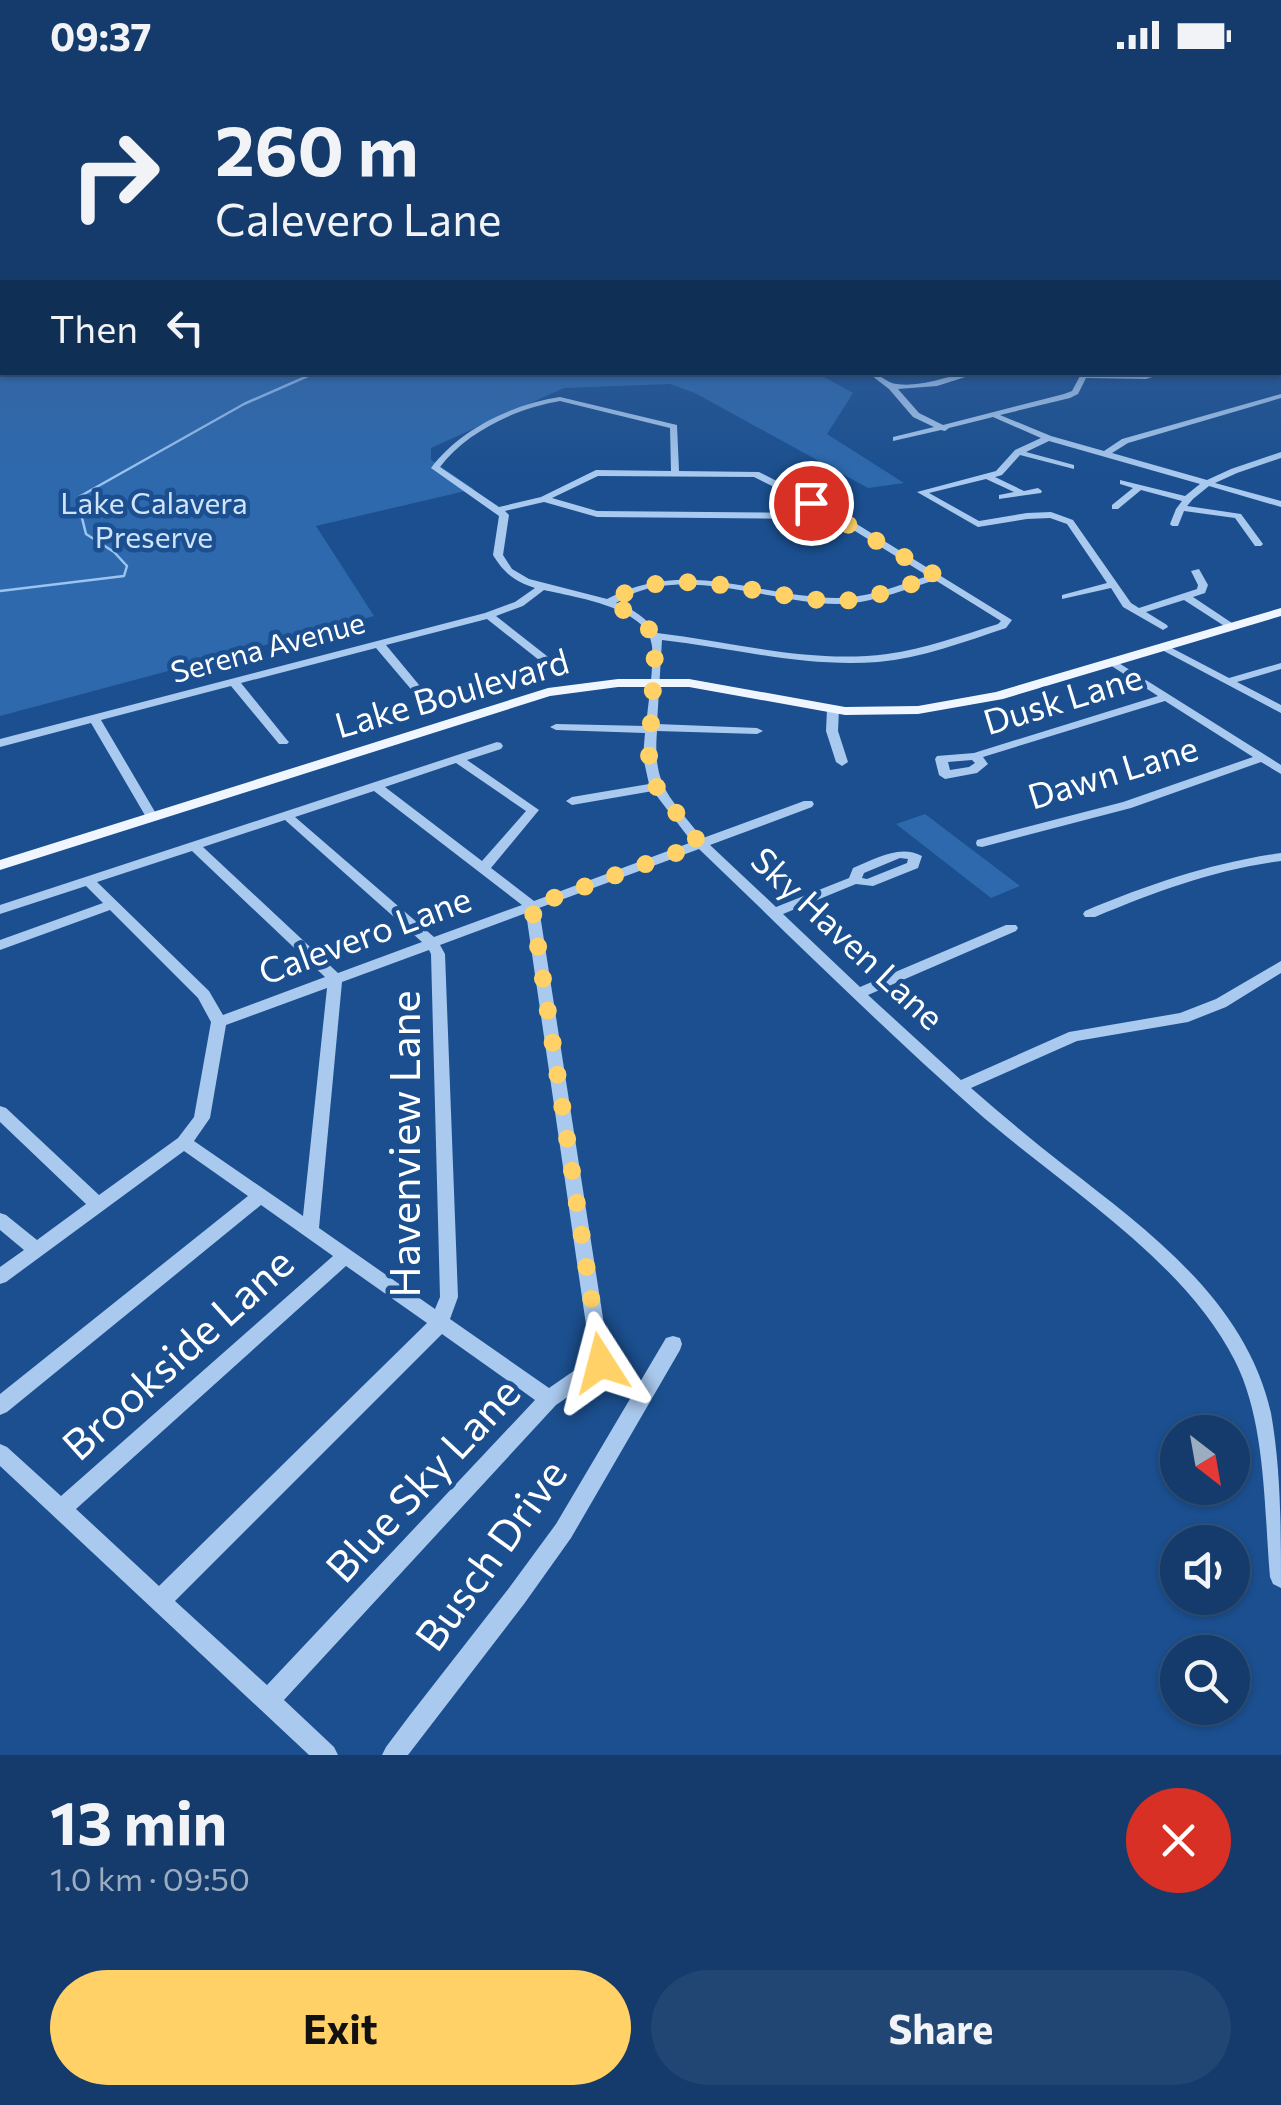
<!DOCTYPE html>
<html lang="en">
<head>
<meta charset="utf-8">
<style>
  :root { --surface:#143b6b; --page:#214673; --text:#f1f3f6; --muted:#9dadc1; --line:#33557e; --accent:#ffd166 }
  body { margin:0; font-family:Commissioner,sans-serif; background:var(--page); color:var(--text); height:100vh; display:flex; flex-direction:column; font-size:38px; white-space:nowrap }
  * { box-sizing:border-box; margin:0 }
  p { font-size:32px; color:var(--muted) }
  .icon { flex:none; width:55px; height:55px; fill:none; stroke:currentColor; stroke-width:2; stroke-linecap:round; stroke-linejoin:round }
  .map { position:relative; height:1685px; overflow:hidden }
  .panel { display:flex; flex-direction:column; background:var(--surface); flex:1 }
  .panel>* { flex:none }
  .hud { position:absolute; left:0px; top:0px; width:1282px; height:305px; box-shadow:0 2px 8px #0004,0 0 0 2px var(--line); background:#143b6b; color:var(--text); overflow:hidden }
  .needle { width:65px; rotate:149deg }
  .buttons { position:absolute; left:1160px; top:1345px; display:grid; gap:20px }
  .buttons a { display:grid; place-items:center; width:90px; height:90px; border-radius:50%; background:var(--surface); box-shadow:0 2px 8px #0004,0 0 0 2px var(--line); font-size:50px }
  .pin { position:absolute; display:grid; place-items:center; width:85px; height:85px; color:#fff; margin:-42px; border:5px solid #fff; border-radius:50%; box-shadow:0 2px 10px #0007 }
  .me { position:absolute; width:110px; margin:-55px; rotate:351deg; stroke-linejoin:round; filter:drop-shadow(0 0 8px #0008) }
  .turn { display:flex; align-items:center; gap:35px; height:210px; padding:0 50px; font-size:45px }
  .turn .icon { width:130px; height:130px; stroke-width:2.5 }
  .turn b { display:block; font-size:70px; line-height:85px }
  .then { display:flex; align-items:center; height:95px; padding:0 50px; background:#0003; gap:20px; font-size:38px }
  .round { display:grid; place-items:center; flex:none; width:105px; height:105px; border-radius:52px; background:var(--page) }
  .head { display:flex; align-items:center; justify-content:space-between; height:170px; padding:0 50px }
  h1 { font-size:60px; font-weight:700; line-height:75px }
  .button { display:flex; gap:20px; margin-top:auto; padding:20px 50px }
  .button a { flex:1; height:115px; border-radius:60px; background:var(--accent); color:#111; font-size:40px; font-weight:700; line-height:115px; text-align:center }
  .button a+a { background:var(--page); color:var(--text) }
  .status { display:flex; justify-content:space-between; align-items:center; height:70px; padding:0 50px; background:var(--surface); direction:ltr }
  .status svg { height:28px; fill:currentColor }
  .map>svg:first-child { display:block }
  .green { fill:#2e69ad }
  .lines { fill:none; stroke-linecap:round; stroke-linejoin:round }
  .stream { stroke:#9cc4f0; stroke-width:2.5 }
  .minor { fill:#a9c9ee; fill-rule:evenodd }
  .major { fill:#f0f6ff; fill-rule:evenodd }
  .route { stroke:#ffd166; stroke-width:18; stroke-dasharray:0 32.4 }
  .labels { text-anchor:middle; stroke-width:9; stroke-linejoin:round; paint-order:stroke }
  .far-park-label { font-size:30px; fill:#cfe3fa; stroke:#1b4f8f }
  .far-street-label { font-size:30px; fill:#fff; stroke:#1b4f8f }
  .street-label { font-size:35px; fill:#fff; stroke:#1b4f8f }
  .near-street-label { font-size:42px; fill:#fff; stroke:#1b4f8f }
</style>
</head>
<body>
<div class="status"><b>09:37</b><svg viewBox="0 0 49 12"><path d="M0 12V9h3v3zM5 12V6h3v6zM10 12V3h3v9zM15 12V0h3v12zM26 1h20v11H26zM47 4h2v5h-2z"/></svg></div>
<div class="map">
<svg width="1281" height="1685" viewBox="0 0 1281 1685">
  <rect width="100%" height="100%" fill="#1b4f8f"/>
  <path class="green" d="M0,170L2,302L817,303L853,323L827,364L904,413L868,418L695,323L670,314L564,318L431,378V390L474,419L316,456L374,546L0,646Z
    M925,744L1020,816L991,828L896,754Z"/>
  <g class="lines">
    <path class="stream" d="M0,521L124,506L127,496L114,482L86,464L77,428L244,334L317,302"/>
    <path class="minor" d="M1280,198H1281V202H1280Z
      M1280,224H1281V228H1280Z
      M1280,255H1281V260H1280Z
      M1280,274H1281V278H1280Z
      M867,302C880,302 885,313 897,314C926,318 953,302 981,302L937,316L898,319L919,343L943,355L1064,324L1072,321L1080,306L1078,302L1146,305L1169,302L1146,309L1086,308L1078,324L1070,328L1000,345L1051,366L1104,381L1122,369L1281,324V328L1128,373L1112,383L1207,410L1231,399L1281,382V388L1237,403L1215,413L1281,431V437L1209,416L1193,429L1187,436L1241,444L1263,474L1261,476H1255L1235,448L1184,441L1178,456H1172L1170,454L1176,439L1182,431L1141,420L1118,439H1112V435L1133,418L1120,414V410L1185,426L1200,414L1049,371L1026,382L1074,395V399L1020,385L1002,405L995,407L1024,421L1038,418L1042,421L1041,423L999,429V425L1014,422L986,409L929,423L979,451L1027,443L1051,442L1073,450L1131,533L1139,538L1197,519L1198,515L1191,501L1199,499L1208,515L1205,523L1193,527L1238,557L1233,560L1229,559L1184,530L1146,542L1167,555L1168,557L1163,560L1123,537L1111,518L1062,529V525L1107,513L1067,454L1050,448L1027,449L978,457L917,422L996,401L1015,380L1041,368L993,347L949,358L945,361L941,360L893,371V367L934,357L913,347L889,319Z
      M560,327L677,355L679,401L759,402L834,440L1012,550L1006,558C964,572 922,588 878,592C806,598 733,578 662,570L657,654L757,658L763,661L757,664L657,661C653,714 667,724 698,763L703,768L804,731H812L814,734L812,737L710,775L776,837L849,808L853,798C876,789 899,774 922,786L918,798L873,816L856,814L783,844L860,917L1006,855H1016L1018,858L1016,861L868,925L961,1010L1069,962L1180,943L1216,929L1281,891V903L1226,937L1188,952L1077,971L971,1018C1002,1045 1033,1071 1065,1096C1150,1162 1246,1232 1271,1343C1281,1400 1281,1459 1281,1518L1273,1514L1270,1507C1264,1439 1266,1352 1235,1291C1183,1188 1060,1115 975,1040C880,956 790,866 699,779L539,838L610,1293L608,1299L556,1335L284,1630L334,1677L338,1685H309L0,1396V1374L7,1377L61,1426L333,1186L261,1135L7,1342L0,1345V1324L248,1126L184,1081L6,1212L0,1214V1197L24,1180L0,1160V1143L6,1145L37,1170L86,1134L0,1052V1036L6,1038L99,1125L178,1068L194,1047L211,952L198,928L110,840L0,880V870L103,833L86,816L0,844V835L497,672L501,673L503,676L501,679L467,690L539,740L491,798L534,831L692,772L653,721L572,735L566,731L572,727L649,714L643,687L645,663L556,660L550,657L556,654L646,656C648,634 654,597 652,576C649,537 573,527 544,520L523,536L496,546L552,590V594H544L487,549L386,575L429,627V631H421L376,578L241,613L287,670L289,672L287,674H279L231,616L101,650L158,747L156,750H148L146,747L91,653L0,677V669L485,543L515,532L535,518C514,511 504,503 493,485L499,446L431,398C460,359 513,334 560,327ZM560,331L670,358L671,401L596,400L541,427L499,437L440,397C466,362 517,338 560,331ZM598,406L754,407L822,441L810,443L597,441L552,428ZM544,432L597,447L810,449L829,445L928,506C899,515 868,528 837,528C755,527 687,487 607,529L529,509L512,499L503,485L509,445L505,441ZM935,510L1001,551L998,554C962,565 925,579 887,584C811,594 732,572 657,563C646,548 634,539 616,533C623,529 630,524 637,522C695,500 776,533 837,534C870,534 903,520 935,510ZM456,693L526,741L482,791L385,717ZM374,721L522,835L434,867L295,747ZM285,750L422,872L338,903L203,777ZM192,781L325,907L223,945L209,921L97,812ZM900,788L908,789L907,793L867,809L862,808L864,803ZM526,843L591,1289L549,1318L450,1249L458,1227L445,884L440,875ZM429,880L431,884L440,1227L435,1239L319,1158L342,912ZM327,918L303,1146L194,1071L210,1048L226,955ZM346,1196L427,1253L159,1516L76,1439ZM442,1264L535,1330L267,1615L175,1531Z
      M1166,575L1229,608L1281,593V599L1237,612L1281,635V643L1162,580L1161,578Z
      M1114,590L1281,695V704L1261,692L1131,738L982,777L977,776L976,773L977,770L1123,732L1253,687L1165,631L983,687L988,694L977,703L945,709L939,705L935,689L937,686L974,683L1158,626L1110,595V591ZM972,690L975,693L969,697L950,700L948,692Z
      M833,636L839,639L838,661L848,692L842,696L836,692L826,661L827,639Z
      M1281,783V791C1214,800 1157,821 1095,847H1085L1083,844L1085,841C1150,814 1211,793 1281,783Z
      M673,1266L680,1268L682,1274L680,1280L571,1468L524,1534L408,1685H382L386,1677L410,1645L509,1518L556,1454L666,1268Z"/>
    <path class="major" d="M1280,190H1281V194H1280Z
      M1281,538V546L1003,629L918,644L845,645L689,617H618L550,626L0,800V790L548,618L618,609H689L845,637L918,636L996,622Z"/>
  </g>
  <linearGradient id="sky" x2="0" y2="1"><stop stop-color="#0f2b4f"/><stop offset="0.42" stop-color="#39639b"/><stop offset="1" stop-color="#39639b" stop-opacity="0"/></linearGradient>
  <rect width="1281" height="406" fill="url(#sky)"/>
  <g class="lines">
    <path class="route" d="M601,1293L532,836L700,774L656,716L649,687L656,566L637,548L610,532C670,488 771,531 839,531C871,530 906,515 937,506L811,433"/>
  </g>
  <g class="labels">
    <g class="far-park-label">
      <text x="154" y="444">Lake Calavera<tspan x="154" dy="34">Preserve</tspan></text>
    </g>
    <g class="far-street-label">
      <text transform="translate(268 578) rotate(-15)" y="10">Serena Avenue</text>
    </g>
    <g class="street-label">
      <text transform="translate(452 624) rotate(-16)" y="12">Lake Boulevard</text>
      <text transform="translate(1063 630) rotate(-17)" y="12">Dusk Lane</text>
      <text transform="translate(1113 703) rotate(-17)" y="12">Dawn Lane</text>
      <text transform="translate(365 866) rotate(-20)" y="12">Calevero Lane</text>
      <text transform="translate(847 869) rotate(43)" y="12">Sky Haven Lane</text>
    </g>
    <g class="near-street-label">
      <text transform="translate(405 1074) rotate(-90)" y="15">Havenview Lane</text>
      <text transform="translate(178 1284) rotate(-42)" y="15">Brookside Lane</text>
      <text transform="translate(423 1410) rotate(-47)" y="15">Blue Sky Lane</text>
      <text transform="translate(491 1485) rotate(-54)" y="15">Busch Drive</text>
    </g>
  </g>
</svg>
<div class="buttons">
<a><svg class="needle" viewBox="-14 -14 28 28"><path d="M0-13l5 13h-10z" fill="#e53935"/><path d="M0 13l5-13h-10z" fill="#9dadc1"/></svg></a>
<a><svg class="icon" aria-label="sound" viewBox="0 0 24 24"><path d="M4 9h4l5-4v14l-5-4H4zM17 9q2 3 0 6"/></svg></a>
<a><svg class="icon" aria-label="search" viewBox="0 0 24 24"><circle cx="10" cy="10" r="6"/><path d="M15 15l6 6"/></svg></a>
</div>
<div class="pin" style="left:811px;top:433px;background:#d93025"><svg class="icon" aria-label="arrive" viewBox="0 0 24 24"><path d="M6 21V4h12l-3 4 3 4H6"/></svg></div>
<svg class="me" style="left:601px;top:1293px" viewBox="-20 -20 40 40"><path d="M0-17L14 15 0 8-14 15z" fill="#ffd166" stroke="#fff" stroke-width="4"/></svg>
<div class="hud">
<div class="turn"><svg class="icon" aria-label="right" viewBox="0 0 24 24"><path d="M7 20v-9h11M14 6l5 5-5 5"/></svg><div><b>260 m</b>Calevero Lane</div></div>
<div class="then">Then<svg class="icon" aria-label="left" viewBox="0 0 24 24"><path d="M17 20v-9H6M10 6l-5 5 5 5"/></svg></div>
</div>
</div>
<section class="panel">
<div class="head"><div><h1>13 min</h1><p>1.0 km · 09:50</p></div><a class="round" style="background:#d93025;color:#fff"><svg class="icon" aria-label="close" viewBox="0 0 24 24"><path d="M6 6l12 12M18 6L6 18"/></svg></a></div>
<div class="button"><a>Exit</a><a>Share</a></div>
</section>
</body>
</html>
